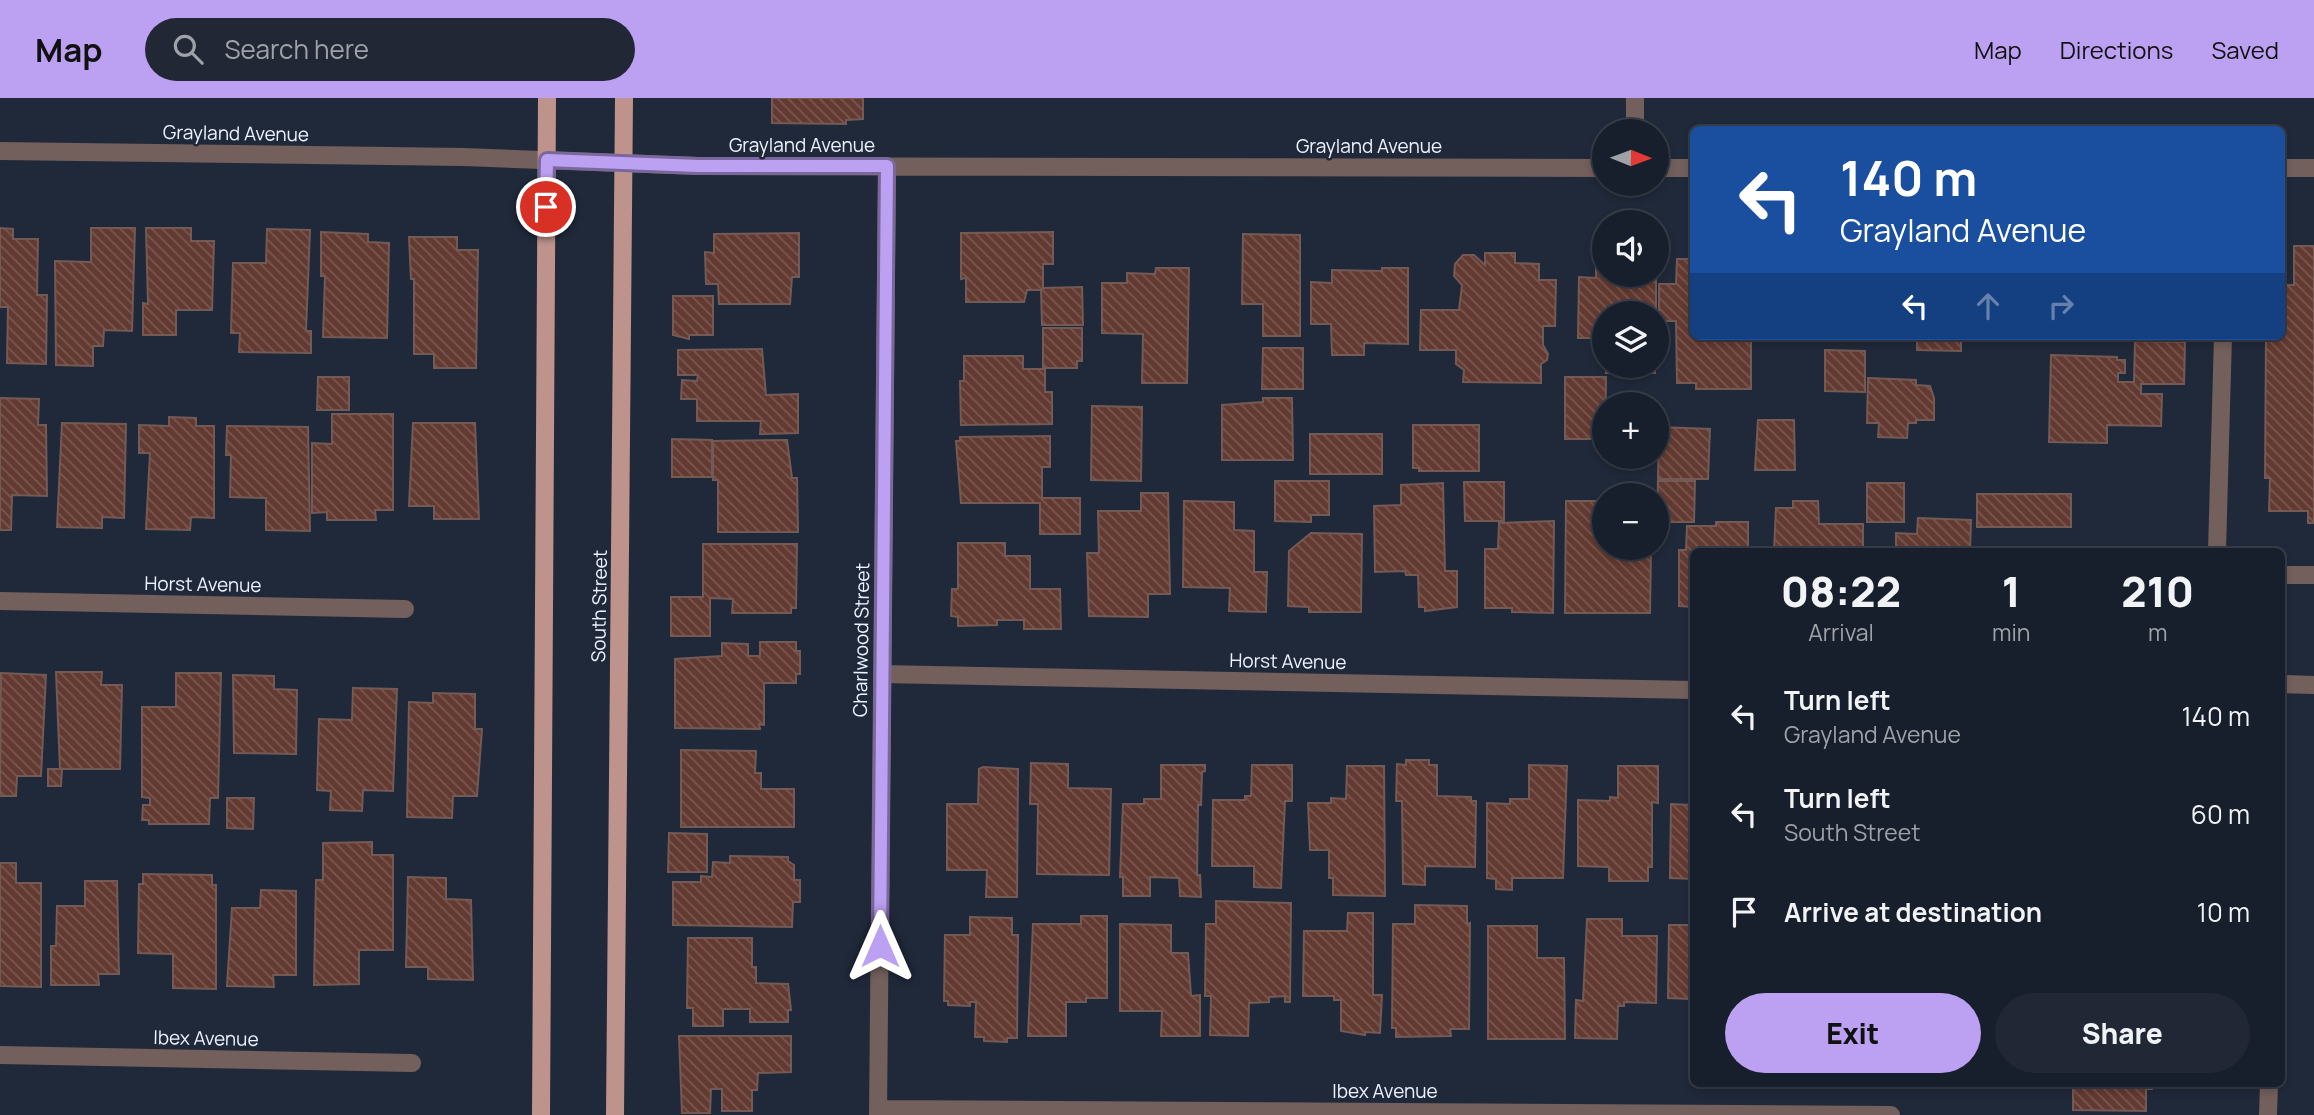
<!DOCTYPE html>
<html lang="en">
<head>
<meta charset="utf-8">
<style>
  :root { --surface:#181f2c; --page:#212734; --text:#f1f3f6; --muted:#9fa2a9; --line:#363d48; --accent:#bca0f2 }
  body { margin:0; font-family:Manrope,sans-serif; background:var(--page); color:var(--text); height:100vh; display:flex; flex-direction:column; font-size:26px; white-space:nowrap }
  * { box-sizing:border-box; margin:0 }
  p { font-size:23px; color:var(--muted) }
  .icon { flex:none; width:38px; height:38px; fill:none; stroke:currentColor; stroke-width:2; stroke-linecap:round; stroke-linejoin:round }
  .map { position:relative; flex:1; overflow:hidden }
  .drawer { position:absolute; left:1690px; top:450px; width:595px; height:539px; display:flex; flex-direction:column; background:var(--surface); border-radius:10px; box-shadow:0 4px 10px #0003,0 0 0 2px var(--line) }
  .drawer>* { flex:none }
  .top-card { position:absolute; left:1690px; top:28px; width:595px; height:214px; border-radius:10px; box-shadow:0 4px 10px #0003,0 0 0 2px var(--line); background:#1a4fa0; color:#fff; overflow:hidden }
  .needle { width:46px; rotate:91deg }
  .fabs { position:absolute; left:1592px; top:21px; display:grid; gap:14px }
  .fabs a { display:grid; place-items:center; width:77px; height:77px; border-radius:50%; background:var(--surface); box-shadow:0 4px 10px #0003,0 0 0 2px var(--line); font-size:35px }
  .pin { position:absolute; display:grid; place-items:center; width:60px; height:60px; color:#fff; margin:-30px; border:4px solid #fff; border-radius:50%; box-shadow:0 2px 7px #0007 }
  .me { position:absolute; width:77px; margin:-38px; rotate:0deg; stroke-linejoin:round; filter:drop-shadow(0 0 5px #0008) }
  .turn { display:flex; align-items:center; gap:24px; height:147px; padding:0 35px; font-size:32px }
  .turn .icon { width:91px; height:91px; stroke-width:2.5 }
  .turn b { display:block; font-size:49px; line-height:60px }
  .lanes { display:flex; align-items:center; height:66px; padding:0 35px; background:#0003; justify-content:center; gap:35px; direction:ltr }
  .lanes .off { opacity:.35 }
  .eta { display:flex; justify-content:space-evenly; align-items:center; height:119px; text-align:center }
  .eta b { font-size:42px; font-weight:800; line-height:49px }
  .cta { display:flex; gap:14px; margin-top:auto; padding:14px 35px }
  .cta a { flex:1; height:80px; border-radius:42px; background:var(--accent); color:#111; font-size:28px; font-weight:800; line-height:80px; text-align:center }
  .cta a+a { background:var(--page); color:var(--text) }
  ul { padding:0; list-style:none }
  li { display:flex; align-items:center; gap:21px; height:98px; padding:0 35px }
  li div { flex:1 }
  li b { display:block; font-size:26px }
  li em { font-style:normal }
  header { display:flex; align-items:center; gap:42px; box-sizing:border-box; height:98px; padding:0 35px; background:var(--accent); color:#111 }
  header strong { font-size:33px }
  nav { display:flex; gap:38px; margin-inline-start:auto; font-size:24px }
  .search { width:490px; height:63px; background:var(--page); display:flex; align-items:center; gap:18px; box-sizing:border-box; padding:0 24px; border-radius:38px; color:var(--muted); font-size:26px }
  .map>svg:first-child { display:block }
  .building { fill:url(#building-back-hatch); stroke:#735a54; stroke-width:2 }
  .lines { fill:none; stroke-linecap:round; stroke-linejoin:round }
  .lane { stroke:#735f5b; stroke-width:18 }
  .street { stroke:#735f5b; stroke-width:18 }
  .primary { stroke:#bd938c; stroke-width:18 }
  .route-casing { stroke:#7a689d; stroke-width:18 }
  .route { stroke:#bca0f2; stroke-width:12 }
  .labels { text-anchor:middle; stroke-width:5; stroke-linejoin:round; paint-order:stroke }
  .street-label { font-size:19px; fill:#ecf2fe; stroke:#20293a }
</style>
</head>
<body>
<header>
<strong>Map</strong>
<div class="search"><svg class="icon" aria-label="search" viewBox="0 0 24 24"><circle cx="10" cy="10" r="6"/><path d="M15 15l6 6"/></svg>Search here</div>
<nav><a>Map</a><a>Directions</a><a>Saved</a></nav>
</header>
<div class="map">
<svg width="2314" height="1017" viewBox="0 0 2314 1017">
  <defs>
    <pattern id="building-back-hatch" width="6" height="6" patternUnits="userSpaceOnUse" patternTransform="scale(1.75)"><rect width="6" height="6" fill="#633a31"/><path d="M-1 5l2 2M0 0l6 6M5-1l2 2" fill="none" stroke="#7a5750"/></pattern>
  </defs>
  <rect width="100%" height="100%" fill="#20293a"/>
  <path class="building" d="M772,0H863V21L846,22V26L772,25Z
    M0,130L13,131V141H38L37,197H47L46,266L7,265L8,209H0Z
    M91,130H135L132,233L104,232L103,248H93V268L56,267L55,163L91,164Z
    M146,130H191V143H214L212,212H176V237H143V205L148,206Z
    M267,131L310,132L306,233H311V255L239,254L240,235H231L233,165H266Z
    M321,134L368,136V144L389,145L387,240L323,239L325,178H321Z
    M1053,134V166H1043V190L1082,189L1083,227H1042L1041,192H1027L1024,204H966V180L961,181V135Z
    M799,135V179H792L790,206H719L718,186H706L705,154L714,155V136Z
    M1243,136L1300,137V238H1263V206H1242Z
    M409,139H457V152H478L476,270H434V256H414V181H411Z
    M2294,148H2314V425H2308V413H2269L2270,380H2265L2266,238H2282V187H2294Z
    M1485,155H1515V165L1539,166V182H1556L1555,228H1543V247L1548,256L1547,262L1541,266V285L1463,284L1464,272L1456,266V252H1420L1421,212H1459L1462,187L1454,178L1455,166L1463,157H1474L1485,167Z
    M1677,161H1694V238H1751V291H1696V285H1677L1676,223H1659V186H1676Z
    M1156,170H1189L1187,285H1142L1143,236L1102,235V185H1127V175L1155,176Z
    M1382,170H1408V246L1364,245V257H1332L1331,226H1311V184L1332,185V172L1382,173Z
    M1596,171H1605V177H1656V215H1605V240H1578L1579,179L1596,180Z
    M673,198H713V237H689V241L673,237Z
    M1043,230H1082V263H1077V270H1043Z
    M1917,238H1961V253L1917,252Z
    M2135,243L2185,244L2184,286H2141V296H2162L2161,328L2107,327V345L2049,344L2051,257L2117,259V262H2125V275H2118V284H2134Z
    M1263,250H1303V291H1262Z
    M762,251L766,297L798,296V335L760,336L761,323H697V301H681L682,282L697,283L698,277H678V252Z
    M1825,252L1865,253V294L1825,293Z
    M964,258H1023V271H1045V294H1052V326L961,327L960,283H964Z
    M1606,268H1655V275H1606Z
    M318,279H349V312H317Z
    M1565,279H1606L1605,341H1565Z
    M1868,280L1916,282V287L1930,288L1934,300V322H1916V325H1908L1907,340L1878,339L1879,325H1867Z
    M0,300L39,301L38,327H46L47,398L12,397L11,432H0Z
    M1263,300H1292L1293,362H1222V307L1263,304Z
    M1092,308L1142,309L1141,383L1091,382Z
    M332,316H393V412H375L376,422H327V414L312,415V345L332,346Z
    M169,319L196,320V328H214V420L191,419L190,432L146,431L150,355H139V327L169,328Z
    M1758,322H1794L1795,372H1755Z
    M62,325L126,326L124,420L102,419V430L57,429Z
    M413,325H475L479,421H434V408H409Z
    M1413,327H1479V373H1419V370H1413Z
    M227,328L308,329L310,433L266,432V400L230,399L231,357H226Z
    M1659,329L1710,331L1708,381H1658Z
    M1310,336H1382V376H1310Z
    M1050,338V369H1042V400H1080V436H1040V405H961L956,343H960V339Z
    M672,341L712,342V379H672Z
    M787,342L792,380H797L798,434H718V382H713V343Z
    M1275,383H1329V417H1311V424L1275,423Z
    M1658,383H1695L1694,424H1657Z
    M1464,384H1504V423H1465Z
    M1443,385L1445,473H1457V509L1425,513V509H1419L1418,477H1406L1405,473L1375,474L1374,408L1401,407V387Z
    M1867,385H1904V424H1867Z
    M1141,395H1168L1170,496H1148V519L1089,518L1087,455H1099L1098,413H1141Z
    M1977,396H2071V429H1977Z
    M1184,403L1234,404V432L1254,433V474H1267L1266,514L1229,513L1230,490L1183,489Z
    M1566,403H1605V450L1651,451L1650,515H1565Z
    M1793,403H1818L1819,426H1863V453H1774L1776,410H1793Z
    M1918,420L1971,422L1970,453H1896V435L1917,436Z
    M1554,423L1553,515L1512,514V510H1485V451H1498L1499,425Z
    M1716,424H1748V453H1694V509L1679,508V452H1686L1687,428H1716Z
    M1311,435L1362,436L1361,514H1309V509L1288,508L1289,453Z
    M958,445H1005V458H1030V491H1060L1061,531H1024V522H997V527L958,528V519L951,518L952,491H958Z
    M703,446H797L796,510H791V515H732L733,501L710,500V538H671V499H703Z
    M760,544H796V553H800V576H796V585H764V627L759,626L760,631L675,630V561L722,558V545L748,546V558H760Z
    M56,574H102L101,587H122L120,671H62L61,688H48V671H60Z
    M1,575L46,577L41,678H17L16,698H0Z
    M176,575H221L218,700H210L209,726H149V722H142L143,707H150V700L142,699V609H176Z
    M233,577L274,578V591L297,592L296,656L234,655Z
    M353,590L397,591L393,693L363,692L362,713L330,712L331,693L317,692L319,621L352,622Z
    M433,595L475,596V631H482L477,698H453L452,720L407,719L409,604L433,605Z
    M681,652L756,653L755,675H761V691H794V729H681Z
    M1406,662H1429V667H1437V698L1471,699V703H1476L1475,769L1425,768V787L1403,786L1402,703H1396L1397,666L1406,667Z
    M1031,665L1068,666V690L1111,691L1109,777L1037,776L1038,706H1030Z
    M1161,667H1205V673L1202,674L1201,707H1198L1197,777H1200L1201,799L1180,798L1179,780L1150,779V798H1123V779H1120L1123,706H1144V701H1161Z
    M1252,667H1292V703H1285L1281,790L1254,789V768H1212L1213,702H1245V698H1251Z
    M1529,667L1567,668L1563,780H1512V792L1496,791V781L1487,780V705L1510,706V701H1529Z
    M1347,668H1384L1385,798L1333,797V780H1329V752H1310L1308,705H1331V700L1346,701Z
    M1618,668H1658V705L1652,704V769H1648V783H1609V769L1578,768V702L1610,703V699L1618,700Z
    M983,669L1018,671L1017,799H986L987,772H947V706H978L979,671Z
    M227,700H254L253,731L227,730Z
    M1693,702L1694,781L1670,780L1671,706L1693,707Z
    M669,735L707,736V774H668Z
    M372,744V757H393V852H359V886L314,887L316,782H323V745Z
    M730,758L788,759V763L794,767V782H800V804H793L792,829L673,827V784H701V778L712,779L713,764L730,765Z
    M0,765H16V785H41V889L0,888Z
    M143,776L212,777V787H216V891L173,890V856L138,855L139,786H143Z
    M408,779L446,780V801L471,802L473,882L428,881V869H406Z
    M85,783H117L119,876H98L99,887H51V848H56L57,808H85Z
    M261,792L296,793V877H273L274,889L227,888L232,810H260Z
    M1216,803L1291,805L1290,904H1285V898L1269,899V904L1249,905L1248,938L1210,937L1211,898H1205L1206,826H1216Z
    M1415,807L1467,808V826L1470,825L1469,931H1450L1451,938L1396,939V930H1392L1393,826H1415Z
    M1348,815H1373V897H1382L1380,935L1365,934V937L1341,933V902H1334V898H1303L1304,833H1347Z
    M1081,818H1107V900H1086V904H1066V938H1028L1033,826H1081Z
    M970,819L1012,820V837H1018L1017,940H1007V944L984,943V939H975L976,904H970V908L948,907V903H944L945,837H970Z
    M1587,821H1622V838H1657L1656,905L1624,904V908H1618L1617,941L1575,940L1576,902L1583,903Z
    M1120,826L1171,827V855H1188L1191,898L1200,897V938H1161L1162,913H1120Z
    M1669,827H1694V906L1691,901L1668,900Z
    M1488,828H1537V860H1564L1565,941H1488Z
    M688,840H752V869H756V885L788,886L791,912H788V924H750V911H723V928H693V910H687Z
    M679,938H791V974L758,975L757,992H752V1013H722V991H711L710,1015H682Z
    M2073,985H2152V991H2146V1013L2073,1012Z"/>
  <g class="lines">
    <path class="lane" d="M1635,33V0
      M2217,453L2223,238
      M2282,477H2314
      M2282,586L2314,587"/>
    <path class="street" d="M0,53L464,59L698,68L1605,70
      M1657,70H1694
      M2282,70H2314
      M0,503L405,511
      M882,576L1694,592
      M0,957L412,965
      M878,1011L1891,1017
      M878,1017L887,68
      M2268,1017L2269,985"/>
    <path class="primary" d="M541,1017L547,0
      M615,1017L624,0"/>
  </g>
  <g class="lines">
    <g class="route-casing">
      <path id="route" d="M546,109L547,62L698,68H887L880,848"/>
    </g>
    <use href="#route" class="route"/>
  </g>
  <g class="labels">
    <g class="street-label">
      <text transform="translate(236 35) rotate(1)" y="7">Grayland Avenue</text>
      <text x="802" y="54">Grayland Avenue</text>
      <text x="1369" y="55">Grayland Avenue</text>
      <text transform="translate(203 486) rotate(1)" y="7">Horst Avenue</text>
      <text transform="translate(599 508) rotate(-89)" y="7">South Street</text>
      <text transform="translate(861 542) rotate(-89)" y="7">Charlwood Street</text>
      <text transform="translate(1288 563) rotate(1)" y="7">Horst Avenue</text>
      <text transform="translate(206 940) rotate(1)" y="7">Ibex Avenue</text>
      <text x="1385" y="1000">Ibex Avenue</text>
    </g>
  </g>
</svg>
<div class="fabs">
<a><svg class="needle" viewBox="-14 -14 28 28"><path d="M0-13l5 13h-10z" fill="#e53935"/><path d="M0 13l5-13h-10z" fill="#9fa2a9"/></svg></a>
<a><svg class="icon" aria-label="sound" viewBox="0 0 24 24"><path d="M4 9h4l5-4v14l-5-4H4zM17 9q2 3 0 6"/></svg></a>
<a><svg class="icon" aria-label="layers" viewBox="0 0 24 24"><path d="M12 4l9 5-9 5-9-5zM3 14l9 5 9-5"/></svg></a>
<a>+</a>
<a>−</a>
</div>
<div class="pin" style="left:546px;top:109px;background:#d93025"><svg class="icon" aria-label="arrive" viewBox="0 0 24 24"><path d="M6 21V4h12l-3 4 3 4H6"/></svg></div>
<svg class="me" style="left:880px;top:848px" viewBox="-20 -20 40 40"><path d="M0-17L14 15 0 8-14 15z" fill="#bca0f2" stroke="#fff" stroke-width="4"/></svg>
<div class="top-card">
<div class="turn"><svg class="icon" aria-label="left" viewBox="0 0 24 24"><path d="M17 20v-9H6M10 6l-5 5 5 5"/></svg><div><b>140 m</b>Grayland Avenue</div></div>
<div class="lanes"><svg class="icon" aria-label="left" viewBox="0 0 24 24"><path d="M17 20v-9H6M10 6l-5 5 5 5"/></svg><svg class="icon off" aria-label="ahead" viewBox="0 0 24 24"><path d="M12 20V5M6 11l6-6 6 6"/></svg><svg class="icon off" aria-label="right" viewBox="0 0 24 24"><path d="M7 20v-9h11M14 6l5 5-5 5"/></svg></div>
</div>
<section class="drawer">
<div class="eta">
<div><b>08:22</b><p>Arrival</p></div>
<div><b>1</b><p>min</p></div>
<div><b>210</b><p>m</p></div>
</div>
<ul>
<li><svg class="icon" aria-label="left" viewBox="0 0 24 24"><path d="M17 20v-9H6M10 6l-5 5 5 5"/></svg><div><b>Turn left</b><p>Grayland Avenue</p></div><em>140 m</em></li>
<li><svg class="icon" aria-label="left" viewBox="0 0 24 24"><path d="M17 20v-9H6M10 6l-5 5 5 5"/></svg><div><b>Turn left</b><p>South Street</p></div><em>60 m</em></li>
<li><svg class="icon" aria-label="arrive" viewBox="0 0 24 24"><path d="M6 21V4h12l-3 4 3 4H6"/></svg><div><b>Arrive at destination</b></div><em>10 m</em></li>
</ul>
<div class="cta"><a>Exit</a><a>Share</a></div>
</section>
</div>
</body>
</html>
